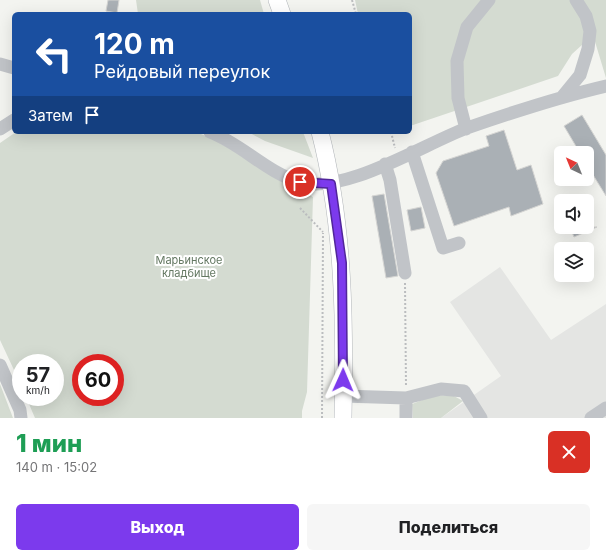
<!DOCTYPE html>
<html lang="ru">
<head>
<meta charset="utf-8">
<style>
  :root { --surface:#fff; --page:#f6f6f6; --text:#202124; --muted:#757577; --accent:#7c3aed }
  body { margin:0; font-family:Inter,sans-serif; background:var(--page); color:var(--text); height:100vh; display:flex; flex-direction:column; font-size:15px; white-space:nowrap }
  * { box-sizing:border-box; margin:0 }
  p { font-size:13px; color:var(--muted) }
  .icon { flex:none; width:22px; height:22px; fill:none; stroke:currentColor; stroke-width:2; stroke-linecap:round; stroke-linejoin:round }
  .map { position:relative; height:418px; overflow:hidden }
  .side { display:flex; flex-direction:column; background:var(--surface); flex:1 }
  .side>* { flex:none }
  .banner { position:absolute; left:12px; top:12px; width:400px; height:122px; border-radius:6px; box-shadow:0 4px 16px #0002; background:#1a4fa0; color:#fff; overflow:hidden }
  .needle { width:26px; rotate:317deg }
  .tools { position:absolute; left:554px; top:146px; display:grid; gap:8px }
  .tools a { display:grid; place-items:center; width:40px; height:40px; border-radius:6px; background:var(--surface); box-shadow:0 4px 16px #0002; font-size:20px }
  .speed { position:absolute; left:12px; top:354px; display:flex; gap:8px; font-size:20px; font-weight:700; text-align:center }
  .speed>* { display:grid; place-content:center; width:52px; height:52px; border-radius:50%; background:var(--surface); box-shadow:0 4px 16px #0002; line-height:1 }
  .speed small { font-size:10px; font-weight:400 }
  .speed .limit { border:6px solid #d22; background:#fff; color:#111 }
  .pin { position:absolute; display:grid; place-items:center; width:34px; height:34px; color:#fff; margin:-17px; border:2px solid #fff; border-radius:50%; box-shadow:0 1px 4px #0007 }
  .me { position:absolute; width:44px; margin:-22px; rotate:1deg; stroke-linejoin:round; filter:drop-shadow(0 0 3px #0008) }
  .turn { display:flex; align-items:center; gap:14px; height:84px; padding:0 16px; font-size:18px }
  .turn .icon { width:52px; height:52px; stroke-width:2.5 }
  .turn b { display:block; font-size:28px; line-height:34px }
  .then { display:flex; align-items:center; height:38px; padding:0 16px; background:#0003; gap:8px; font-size:15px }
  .round { display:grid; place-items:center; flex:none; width:42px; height:42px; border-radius:6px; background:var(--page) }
  .head { display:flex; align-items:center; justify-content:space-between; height:68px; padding:0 16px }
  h1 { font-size:24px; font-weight:800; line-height:30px; color:#1e9e55 }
  .cta { display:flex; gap:8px; margin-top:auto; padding:8px 16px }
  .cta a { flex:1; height:46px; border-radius:6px; background:var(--accent); color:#fff; font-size:16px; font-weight:800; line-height:46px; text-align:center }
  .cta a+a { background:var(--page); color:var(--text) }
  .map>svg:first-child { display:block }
  .built { fill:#e4e5e3 }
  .green { fill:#d4dbd1; fill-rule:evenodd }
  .building { fill:#aab0b5; stroke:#d5d5d3 }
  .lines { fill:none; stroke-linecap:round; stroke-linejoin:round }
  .major-casing { stroke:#b2b6ba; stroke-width:18 }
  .path { stroke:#bbbdbf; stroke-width:2; stroke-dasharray:2 2; stroke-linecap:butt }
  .minor { stroke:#c1c4c8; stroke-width:13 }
  .major { stroke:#fff; stroke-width:17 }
  .route-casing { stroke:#51269a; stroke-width:10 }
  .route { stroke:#7c3aed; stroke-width:7 }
  .labels { text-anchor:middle; stroke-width:4; stroke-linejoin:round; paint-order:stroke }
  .park-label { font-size:11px; fill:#647862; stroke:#fff }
</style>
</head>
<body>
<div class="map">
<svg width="606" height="418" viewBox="0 0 606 418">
  <rect width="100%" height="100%" fill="#f3f4f0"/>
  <path class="built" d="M500,267L551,340L606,304V418H441L501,376L450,302Z"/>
  <path class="green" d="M136,0H260L264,14H138Z
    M355,0H606V78L593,35L572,54L558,76L410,126V14H358Z
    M16,132H196L213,139L313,197L307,392L302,411V418H35L26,397H55V363H21V385L0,340V143ZM81,363H115V397H81Z
    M248,132H303L313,158L265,141Z
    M0,384L13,418H0Z
    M435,395L454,396L463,401L441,418H413L412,404Z"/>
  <path class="building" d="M108,0H119L117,13L106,11Z
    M582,115L606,155V196L587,165V153H580L564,126Z
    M504,130L517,170L531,165L543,204L511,216L509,207L454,226L436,173L443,161L489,146L486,136Z
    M384,194L398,276L386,278L372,196Z
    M421,207L425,228L411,231L407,210Z
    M570,227H597L574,237Z"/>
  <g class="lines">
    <g class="major-casing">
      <path id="major" d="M277,0L282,14
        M320,132C344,225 345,322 343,418"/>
    </g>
    <path class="path" d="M352,0L356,14
      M391,132L395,148
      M300,208L323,232
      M405,283L406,387
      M322,418L323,233"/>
    <path class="minor" d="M0,64L14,68
      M562,97L580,75L588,49L590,31L586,16L576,0
      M0,129L14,120
      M466,129L458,98L457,61L467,27L489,0
      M210,132C242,144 267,173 300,182C344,195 424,144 467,128C513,112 559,97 606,86
      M412,152L443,248L459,243
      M385,164L390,180L405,273
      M0,365L20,410L21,418
      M343,396L406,398L441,389L464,391L481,418
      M406,398V418
      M591,418L606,408"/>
    <use href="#major" class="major"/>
  </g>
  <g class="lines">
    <g class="route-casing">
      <path id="route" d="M300,182L331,184L342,263L343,380"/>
    </g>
    <use href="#route" class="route"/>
  </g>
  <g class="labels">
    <g class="park-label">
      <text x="189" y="264">Марьинское<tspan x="189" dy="13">кладбище</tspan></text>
    </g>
  </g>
</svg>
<div class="tools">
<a><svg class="needle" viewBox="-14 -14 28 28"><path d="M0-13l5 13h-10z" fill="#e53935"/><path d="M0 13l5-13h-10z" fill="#757577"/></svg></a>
<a><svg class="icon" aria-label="sound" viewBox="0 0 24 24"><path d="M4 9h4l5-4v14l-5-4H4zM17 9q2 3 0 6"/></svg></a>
<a><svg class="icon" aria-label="layers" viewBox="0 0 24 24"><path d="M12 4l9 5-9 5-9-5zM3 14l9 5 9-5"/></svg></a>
</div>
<div class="speed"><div>57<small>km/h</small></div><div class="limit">60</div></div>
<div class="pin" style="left:300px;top:182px;background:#d93025"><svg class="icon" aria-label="arrive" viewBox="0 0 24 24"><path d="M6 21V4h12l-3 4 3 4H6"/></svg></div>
<svg class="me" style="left:343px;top:380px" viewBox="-20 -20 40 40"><path d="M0-17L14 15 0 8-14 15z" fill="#7c3aed" stroke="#fff" stroke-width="4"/></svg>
<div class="banner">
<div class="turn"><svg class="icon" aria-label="left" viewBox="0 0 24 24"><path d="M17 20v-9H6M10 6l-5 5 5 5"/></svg><div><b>120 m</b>Рейдовый переулок</div></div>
<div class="then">Затем<svg class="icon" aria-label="arrive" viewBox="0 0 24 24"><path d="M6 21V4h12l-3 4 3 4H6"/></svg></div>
</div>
</div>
<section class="side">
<div class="head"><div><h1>1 мин</h1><p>140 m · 15:02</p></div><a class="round" style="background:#d93025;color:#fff"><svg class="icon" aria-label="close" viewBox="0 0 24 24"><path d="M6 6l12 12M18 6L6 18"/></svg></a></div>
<div class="cta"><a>Выход</a><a>Поделиться</a></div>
</section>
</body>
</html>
